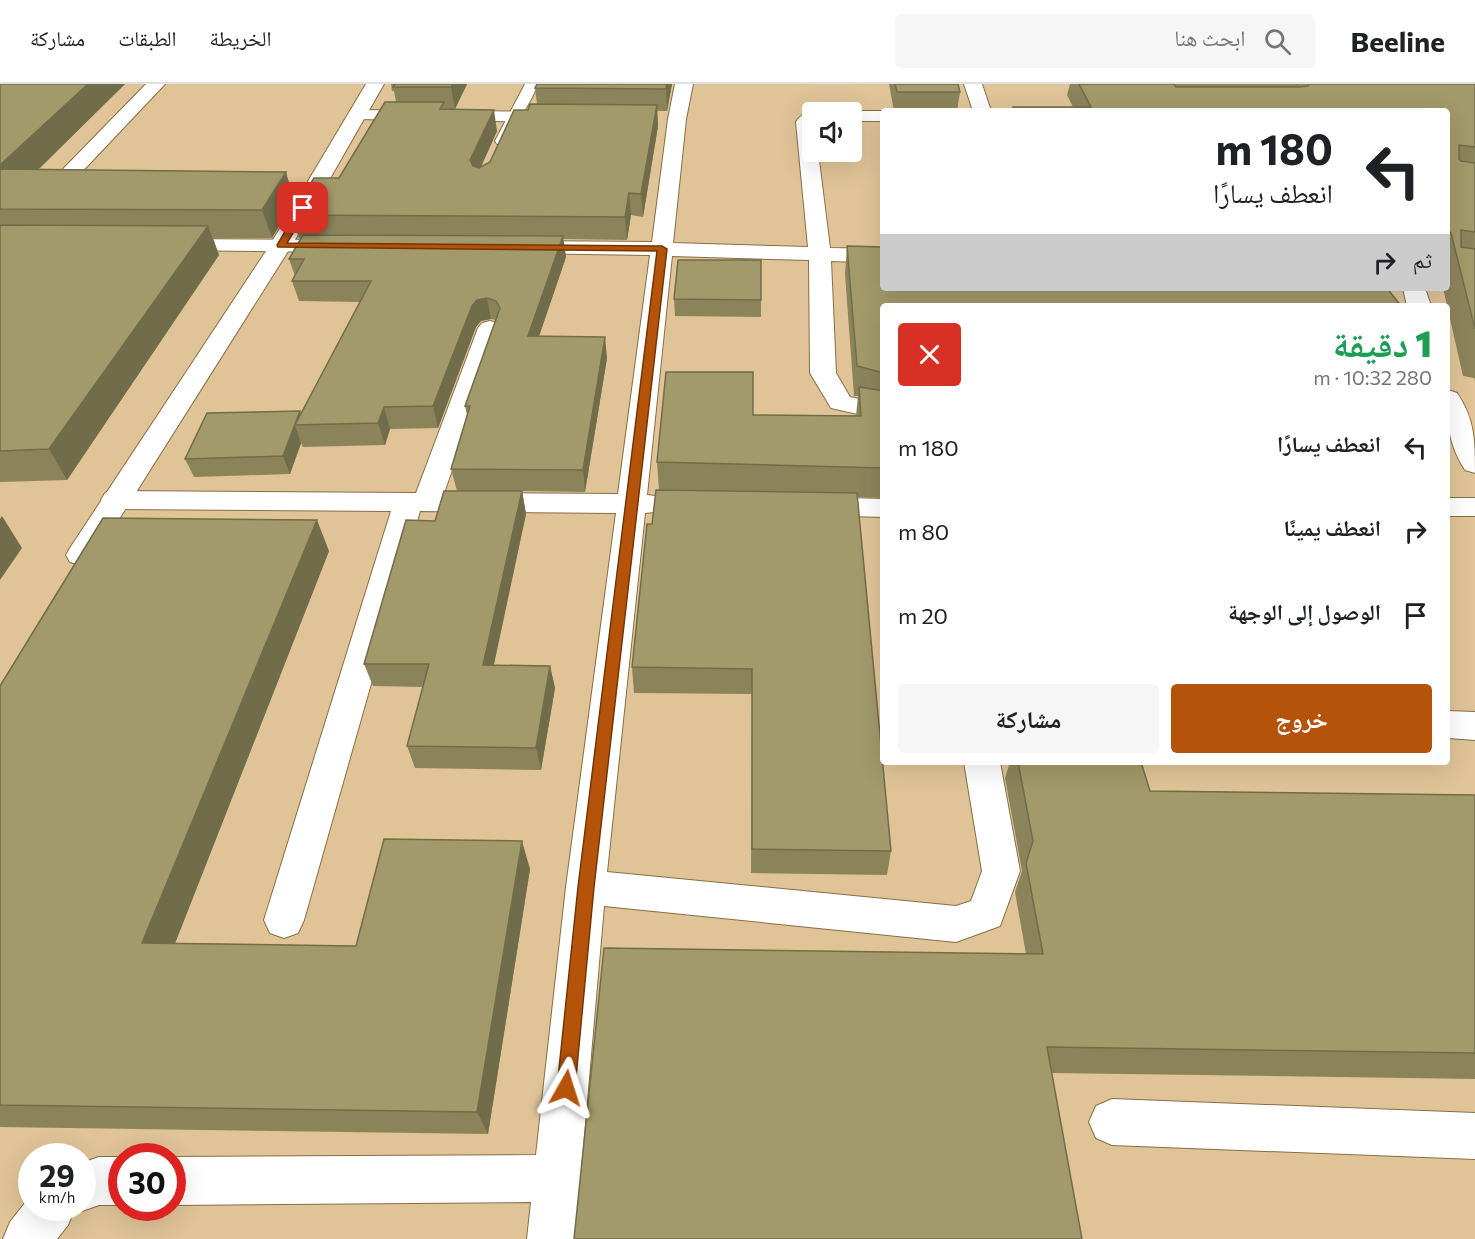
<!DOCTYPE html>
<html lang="ar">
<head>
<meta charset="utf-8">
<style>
  :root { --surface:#fff; --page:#f6f6f6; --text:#202124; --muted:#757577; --line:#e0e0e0; --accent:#b45309 }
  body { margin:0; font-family:Commissioner,"Noto Naskh Arabic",sans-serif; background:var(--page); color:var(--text); direction:rtl; height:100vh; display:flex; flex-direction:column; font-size:22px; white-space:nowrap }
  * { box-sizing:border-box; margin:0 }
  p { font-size:20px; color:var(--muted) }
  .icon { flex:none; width:33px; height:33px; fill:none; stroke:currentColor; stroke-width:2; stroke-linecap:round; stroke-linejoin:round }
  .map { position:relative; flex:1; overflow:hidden; direction:ltr }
  .side { position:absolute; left:880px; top:219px; width:570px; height:462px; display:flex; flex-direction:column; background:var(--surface); border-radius:6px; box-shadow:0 6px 24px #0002; direction:rtl }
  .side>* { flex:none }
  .banner { position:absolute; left:880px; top:24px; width:570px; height:183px; border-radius:6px; box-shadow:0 6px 24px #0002; direction:rtl; background:#fff; color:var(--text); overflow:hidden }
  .controls { position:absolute; left:802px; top:18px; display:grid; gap:12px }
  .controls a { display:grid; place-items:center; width:60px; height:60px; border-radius:6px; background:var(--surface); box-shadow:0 6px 24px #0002; font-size:30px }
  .speed { position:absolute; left:18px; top:1059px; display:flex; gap:12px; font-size:30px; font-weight:700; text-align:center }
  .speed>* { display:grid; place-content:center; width:78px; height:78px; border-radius:50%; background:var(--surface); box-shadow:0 6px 24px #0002; line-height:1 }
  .speed small { font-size:15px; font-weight:400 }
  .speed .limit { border:9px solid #d22; background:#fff; color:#111 }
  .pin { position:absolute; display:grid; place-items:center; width:51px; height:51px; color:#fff; margin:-26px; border-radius:12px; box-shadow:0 3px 9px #0006 }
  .me { position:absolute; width:66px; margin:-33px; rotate:6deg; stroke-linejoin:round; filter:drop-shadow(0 0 4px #0008) }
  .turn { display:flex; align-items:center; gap:21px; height:126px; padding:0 18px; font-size:27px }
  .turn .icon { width:78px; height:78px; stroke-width:2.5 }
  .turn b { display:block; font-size:42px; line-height:51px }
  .then { display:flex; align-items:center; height:57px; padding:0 18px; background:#0003; gap:12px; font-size:22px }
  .round { display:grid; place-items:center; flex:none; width:63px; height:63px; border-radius:6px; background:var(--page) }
  .headline { display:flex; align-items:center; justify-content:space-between; height:102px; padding:0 18px }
  h1 { font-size:36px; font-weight:800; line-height:45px; color:#1e9e55 }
  .cta { display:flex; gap:12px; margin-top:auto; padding:12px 18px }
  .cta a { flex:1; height:69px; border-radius:6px; background:var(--accent); color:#fff; font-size:24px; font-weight:800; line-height:69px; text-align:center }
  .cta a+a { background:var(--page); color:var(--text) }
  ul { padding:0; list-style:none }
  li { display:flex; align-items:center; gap:18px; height:84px; padding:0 18px }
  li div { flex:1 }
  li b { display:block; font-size:22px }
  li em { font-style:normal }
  header { display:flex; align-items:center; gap:36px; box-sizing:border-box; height:84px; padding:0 30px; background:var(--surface); border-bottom:2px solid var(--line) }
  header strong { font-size:28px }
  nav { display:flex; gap:33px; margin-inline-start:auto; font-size:21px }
  .search { width:420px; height:54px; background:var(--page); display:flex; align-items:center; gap:15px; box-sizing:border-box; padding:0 21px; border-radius:6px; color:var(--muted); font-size:22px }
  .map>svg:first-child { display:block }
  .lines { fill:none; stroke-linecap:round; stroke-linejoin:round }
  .service-casing { stroke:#876e44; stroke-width:2 }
  .minor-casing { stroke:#876e44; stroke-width:2 }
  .tertiary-casing { stroke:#876e44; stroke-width:2 }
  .service { fill:#fff; fill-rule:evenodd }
  .minor { fill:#fff; fill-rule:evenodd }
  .tertiary { fill:#fff; fill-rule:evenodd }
  .wall { fill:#8b845b }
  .shaded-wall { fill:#716c4a }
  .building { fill:#a29a6a; stroke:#716c4a; stroke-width:1.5 }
  .route { fill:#b45309; stroke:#753606; stroke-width:1.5 }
</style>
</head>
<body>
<header>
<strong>Beeline</strong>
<div class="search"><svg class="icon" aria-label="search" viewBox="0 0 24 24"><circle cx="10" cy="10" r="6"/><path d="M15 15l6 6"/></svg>ابحث هنا</div>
<nav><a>الخريطة</a><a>الطبقات</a><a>مشاركة</a></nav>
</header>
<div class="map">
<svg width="1475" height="1155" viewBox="0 0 1475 1155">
  <rect width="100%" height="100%" fill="#e0c498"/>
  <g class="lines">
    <g class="service-casing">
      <path id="service" d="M525,0H539L507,60H497L495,57Z"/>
    </g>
    <g class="minor-casing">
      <path id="minor" d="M146,0H165L78,92H64L61,88L64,84Z
        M675,0H693L686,35L673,159L808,163L796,38C800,31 809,26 817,28H813V68H818L830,164L884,165V179L831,177L836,289L850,313L884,320V336L831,324L810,289L809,176L672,172L647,411L664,413L668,420L664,427L645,429L607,788L956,822L971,817L982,787L964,678H1000L1020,787L1000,842L956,858L604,822L575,1155H527L531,1118L172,1121V1073L536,1071L566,803L616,429L420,427L304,836L298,849L284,854L270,849L264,836L391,427L115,425L105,423L101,416L105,409L115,407L416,409L478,244L482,239L490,237L498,239L502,244L444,409L618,410L650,171L519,169L511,168L508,163L511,158L519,157L652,158L668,35Z
        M964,0H982L991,27H973Z
        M359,26L555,28L561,29L564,33L561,37L555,38L353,35L350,31L353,27Z
        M852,27H886H884V37H852V28H845Z
        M171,155L342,156L350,157L353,162L350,167L342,168L163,166L160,161L163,156Z
        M1403,204H1425L1431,222H1407Z
        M1448,306L1457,309C1475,335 1475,358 1475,389L1465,386C1449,362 1445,334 1448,306Z
        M813,413L884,415V433L813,431L803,429L799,422L803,415Z
        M1448,414H1475V432H1448Z
        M1448,627L1475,628V656L1448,654Z
        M1112,1015L1475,1029V1075L1112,1061L1096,1054L1089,1038L1096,1022Z
        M99,1073H122V1121H99L82,1127L75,1124L68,1141L57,1155H3L10,1138L32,1110V1124H82V1079Z"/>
    </g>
    <g class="tertiary-casing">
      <path id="tertiary" d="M366,0H384L292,161L92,478L81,481L70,478L66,471L70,464L270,161Z"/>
    </g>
    <use href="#service" class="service"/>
    <use href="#minor" class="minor"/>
    <use href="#tertiary" class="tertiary"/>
  </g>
  <path class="wall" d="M0,0H125L38,86L294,116L272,154H213L219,171L67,396L0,398Z
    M391,0H467L455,25H445L497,47L481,83L490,78L528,26L537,20L535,4L537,0H672L667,27H657L658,42L643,133L631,131L627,156L563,155L566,173L539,252L607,274L585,408L522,407L526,430L493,581L550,582L555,604L541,686L415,684L407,662L423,603L373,602L364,580L435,437L457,407L451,385L467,331L465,322L496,236L491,235L481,237L476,243L438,344L390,345L385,361L303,363L301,359L290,390L194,393L185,375L301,329L360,218L299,217L292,197L295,192L289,175L301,154H299L291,131L339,94L396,18L394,7H392Z
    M889,0H958L960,8L957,27H894Z
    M1070,0H1475V297L1474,294L1463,292L1443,204H1448V27H1012L1013,23H1073L1067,11Z
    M847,162L884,222V414L857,413L891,767L887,791L751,789L752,610L634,609L632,583L652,440L659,406L657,378L753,331L856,332L858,312H854L845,190Z
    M761,176V233L675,232L674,215Z
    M329,467L175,859L356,862L530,785L488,1050L0,1043V602Z
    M1010,678H1141L1150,707L1475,711V995L1052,989L1026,870L1015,808L1022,787L1005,694Z"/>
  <path class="shaded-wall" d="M88,0H125L10,113L0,93V81Z
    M453,0H467L455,25L451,3Z
    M667,0H672L667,27L666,5Z
    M657,21L658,42L643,133L641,110Z
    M494,26L497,47L474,98L470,76Z
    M286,88L294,116L272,154L262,126Z
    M629,109L631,131L627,156L625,133Z
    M208,142L219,171L67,396L49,365Z
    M563,152L566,173L532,273L528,252Z
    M487,214L491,235L481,237L476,243L438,344L433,322L472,222L477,216Z
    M605,253L607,274L585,408L583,386Z
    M384,323L390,345L385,361L378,339Z
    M300,327L305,341H295L301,359L290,390L283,372Z
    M522,407L526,430L489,604L483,581Z
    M2,432L22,464L0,496V435Z
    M317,436L329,467L165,885L142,859Z
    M550,582L555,604L541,686L536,664Z
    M522,757L530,785L488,1050L477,1028Z"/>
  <path class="building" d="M0,0H88L0,81Z
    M395,0H453L451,3H393Z
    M537,0H667L666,5L535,4Z
    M895,0H958L960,8H897Z
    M1079,0H1174L1176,3H1300L1308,2L1309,0H1475V63L1459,61V75L1461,77L1475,79V148L1461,146V163L1475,165V245L1451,149L1448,144V27H1015L1013,23H1091Z
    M385,18H444L440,25L494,26L470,76L473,82L479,84L490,78L514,26H528L530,20L657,21L641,110L629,109L625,133L291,131L314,94H339Z
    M0,85L286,88L262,126L0,125Z
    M0,141L208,142L49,365L0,367Z
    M303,151L563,152L528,252L605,253L583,386L451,385L470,322H465L500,224L496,217L487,214L477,216L472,222L433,322L384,323L378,339L295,341L371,197H292L304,175H289Z
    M847,162L884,163V204H1387L1401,222H884V289L857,282Z
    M678,176H761V216L674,215Z
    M666,288H753V331L861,332L859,303L884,307V384L657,378Z
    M300,327L283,372L185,375L207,329Z
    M656,406L857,409L891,767L752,765V585L632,583L647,440H652Z
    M444,407H522L483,581L550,582L536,664L407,662L429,580H364L406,436L435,437Z
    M103,434L317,436L142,859L356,862L384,755L522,757L477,1028L0,1021V602Z
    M1018,678H1141L1150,707L1475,711V969L1047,963L1082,1155H574L604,864L1043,870L1026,779L1033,757Z"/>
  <path class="route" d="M303,121L308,124L287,159L662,162L667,165L594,803L575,1004L573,1011L566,1013L560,1011L557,1004L578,803L657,167L278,163L277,161L299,124Z"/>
</svg>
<div class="controls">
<a><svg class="icon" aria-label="sound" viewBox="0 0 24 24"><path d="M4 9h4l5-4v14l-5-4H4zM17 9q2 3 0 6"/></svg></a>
</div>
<div class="speed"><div>29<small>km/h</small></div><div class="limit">30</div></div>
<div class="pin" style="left:303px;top:124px;background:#d93025"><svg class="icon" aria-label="arrive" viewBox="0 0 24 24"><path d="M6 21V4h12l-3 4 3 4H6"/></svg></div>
<svg class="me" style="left:566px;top:1004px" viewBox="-20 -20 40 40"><path d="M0-17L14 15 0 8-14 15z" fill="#b45309" stroke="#fff" stroke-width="4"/></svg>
<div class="banner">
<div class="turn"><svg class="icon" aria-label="left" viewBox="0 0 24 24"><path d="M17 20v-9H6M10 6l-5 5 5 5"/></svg><div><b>180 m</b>انعطف يسارًا</div></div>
<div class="then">ثم<svg class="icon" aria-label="right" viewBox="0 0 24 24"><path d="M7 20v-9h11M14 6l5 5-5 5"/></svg></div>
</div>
<section class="side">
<div class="headline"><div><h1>1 دقيقة</h1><p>280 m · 10:32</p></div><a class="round" style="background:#d93025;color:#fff"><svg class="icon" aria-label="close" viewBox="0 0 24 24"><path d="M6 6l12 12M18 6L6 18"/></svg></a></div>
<ul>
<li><svg class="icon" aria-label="left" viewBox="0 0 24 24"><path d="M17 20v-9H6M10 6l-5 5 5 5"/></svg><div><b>انعطف يسارًا</b></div><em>180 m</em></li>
<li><svg class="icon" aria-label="right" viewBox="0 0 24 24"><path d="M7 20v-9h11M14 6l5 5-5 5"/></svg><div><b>انعطف يمينًا</b></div><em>80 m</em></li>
<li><svg class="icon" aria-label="arrive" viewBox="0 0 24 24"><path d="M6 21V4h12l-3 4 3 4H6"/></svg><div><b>الوصول إلى الوجهة</b></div><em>20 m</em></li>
</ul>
<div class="cta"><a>خروج</a><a>مشاركة</a></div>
</section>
</div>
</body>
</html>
